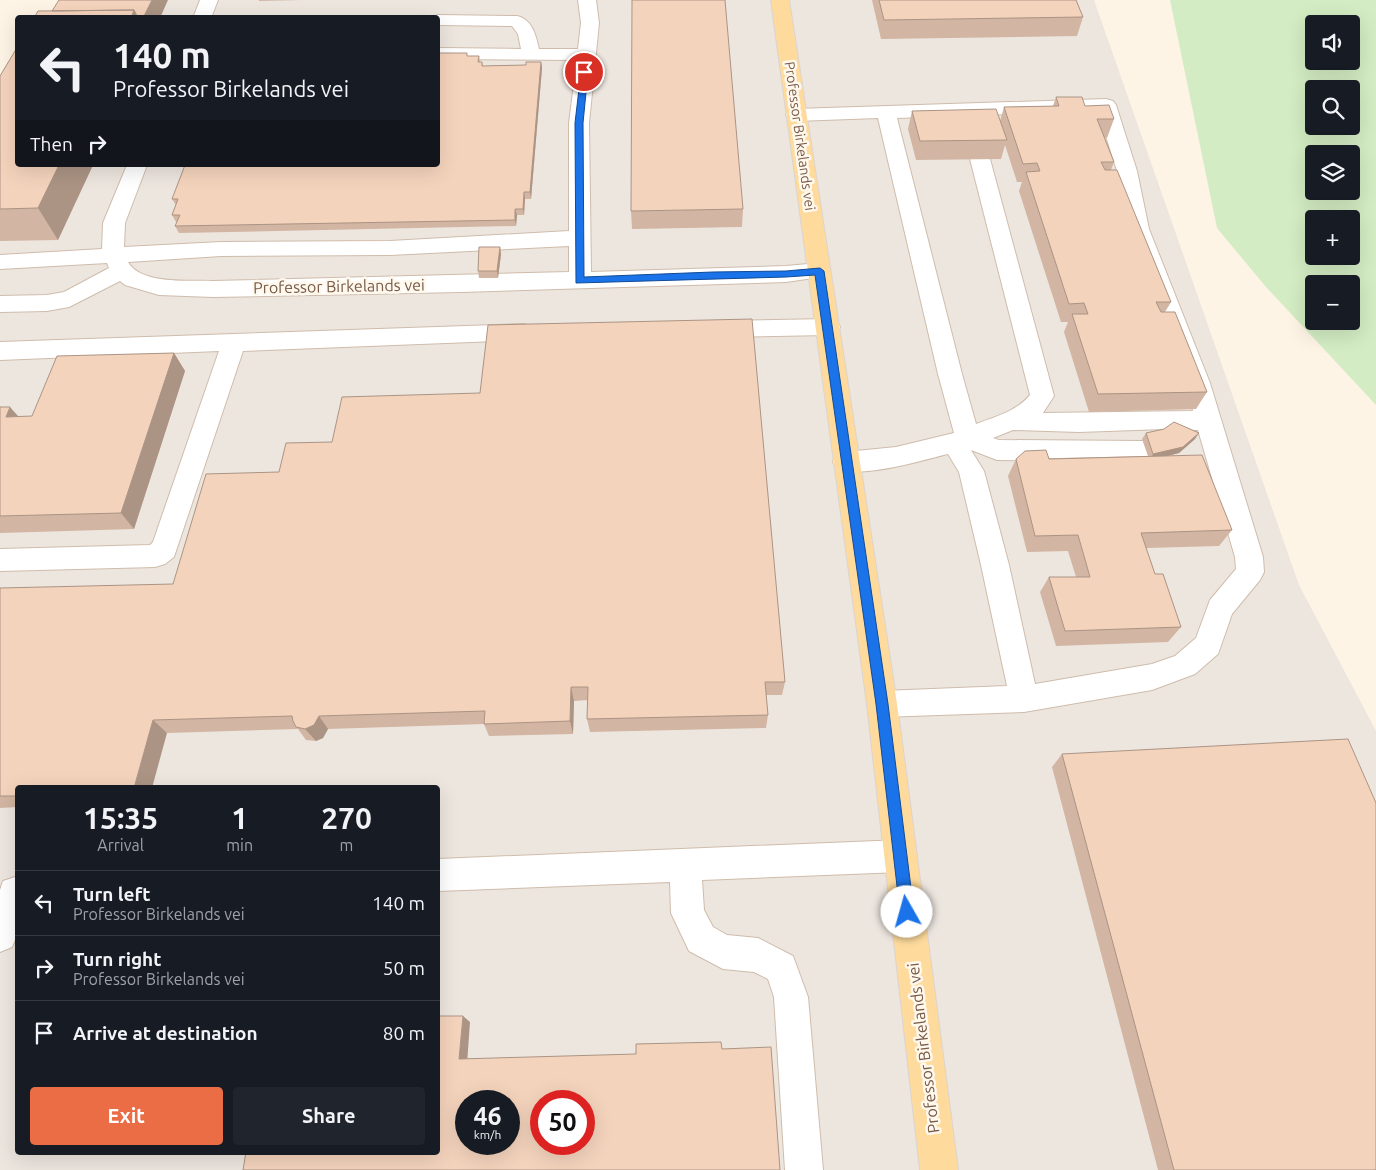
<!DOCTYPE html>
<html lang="en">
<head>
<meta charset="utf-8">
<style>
  :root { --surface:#171b24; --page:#20242c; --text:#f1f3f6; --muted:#9ea1a6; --line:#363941; --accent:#eb6d46 }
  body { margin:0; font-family:Ubuntu,sans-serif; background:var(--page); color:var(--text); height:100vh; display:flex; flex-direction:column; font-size:19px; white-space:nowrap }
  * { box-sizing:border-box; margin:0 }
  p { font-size:16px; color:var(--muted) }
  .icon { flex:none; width:28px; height:28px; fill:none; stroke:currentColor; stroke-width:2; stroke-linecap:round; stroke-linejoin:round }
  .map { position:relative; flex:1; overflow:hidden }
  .panel { position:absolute; left:15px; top:785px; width:425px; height:370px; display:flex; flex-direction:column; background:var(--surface); border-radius:5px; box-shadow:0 5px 20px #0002 }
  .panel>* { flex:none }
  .banner { position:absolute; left:15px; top:15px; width:425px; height:152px; border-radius:5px; box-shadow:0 5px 20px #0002; background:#171b24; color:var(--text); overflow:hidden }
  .controls { position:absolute; left:1305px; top:15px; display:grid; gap:10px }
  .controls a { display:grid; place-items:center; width:55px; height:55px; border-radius:5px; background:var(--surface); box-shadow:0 5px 20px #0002; font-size:25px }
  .speed { position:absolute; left:455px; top:1090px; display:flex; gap:10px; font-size:25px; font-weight:700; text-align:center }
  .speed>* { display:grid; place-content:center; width:65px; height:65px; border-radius:50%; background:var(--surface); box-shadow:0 5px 20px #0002; line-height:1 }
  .speed small { font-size:12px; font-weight:400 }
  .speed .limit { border:8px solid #d22; background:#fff; color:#111 }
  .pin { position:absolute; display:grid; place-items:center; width:42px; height:42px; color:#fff; margin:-21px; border:2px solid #fff; border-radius:50%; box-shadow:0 1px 5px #0007 }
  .me { position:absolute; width:55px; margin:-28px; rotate:353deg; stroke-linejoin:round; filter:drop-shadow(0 0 4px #0008) }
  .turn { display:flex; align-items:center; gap:18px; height:105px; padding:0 15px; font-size:22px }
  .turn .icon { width:65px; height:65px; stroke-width:2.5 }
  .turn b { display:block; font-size:35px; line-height:42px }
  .then { display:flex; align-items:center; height:48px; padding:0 15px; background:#0003; gap:10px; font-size:19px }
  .eta { display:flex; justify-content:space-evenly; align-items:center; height:85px; text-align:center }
  .eta b { font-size:30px; font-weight:600; line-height:35px }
  .cta { display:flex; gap:10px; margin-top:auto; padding:10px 15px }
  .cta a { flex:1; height:58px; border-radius:5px; background:var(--accent); color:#fff; font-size:20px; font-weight:600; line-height:58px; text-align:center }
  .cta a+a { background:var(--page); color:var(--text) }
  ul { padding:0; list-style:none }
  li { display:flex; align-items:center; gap:15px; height:65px; padding:0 15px; border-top:1px solid var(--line) }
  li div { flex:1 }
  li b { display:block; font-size:19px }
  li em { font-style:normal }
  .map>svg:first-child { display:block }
  .industrial { fill:#ede6df; fill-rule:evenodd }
  .green { fill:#d3ecc3; fill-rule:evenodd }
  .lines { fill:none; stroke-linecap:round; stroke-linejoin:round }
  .minor-casing { stroke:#cfbcab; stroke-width:2 }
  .major-casing { stroke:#dcd4d0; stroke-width:2 }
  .minor { fill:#fff; fill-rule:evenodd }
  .major { fill:#feda9c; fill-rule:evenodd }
  .wall { fill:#d2b5a2 }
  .shaded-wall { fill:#ab9484 }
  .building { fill:#f4d3bc; stroke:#ab9484; fill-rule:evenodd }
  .route { fill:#1a73e8; stroke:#114b97 }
  .labels { text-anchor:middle; stroke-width:5; stroke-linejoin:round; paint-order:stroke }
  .far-street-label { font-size:14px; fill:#785a49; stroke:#fff8ed }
  .street-label { font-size:16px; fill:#785a49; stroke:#fff8ed }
</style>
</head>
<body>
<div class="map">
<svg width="1376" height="1170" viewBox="0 0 1376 1170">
  <rect width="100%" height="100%" fill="#fdf4e5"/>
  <path class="industrial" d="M60,0H1094L1299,585L1376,731V1170H0V121L18,165H438V18L51,17ZM18,788H438V1152H18ZM466,1101H509V1144H466ZM541,1101H584V1144H541Z"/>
  <path class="green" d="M1170,0H1376V405L1266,287L1217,228ZM1314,24H1351V61H1314ZM1314,89H1351V126H1314ZM1314,154H1351V191H1314ZM1314,219H1351V256H1314ZM1314,284H1351V321H1314Z"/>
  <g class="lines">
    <g class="minor-casing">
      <path id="minor" d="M200,0H218L211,18H193Z
        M578,0H596L599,23L589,123L591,272L786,266L819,263L827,266L830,271L827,276L786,282L461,292L213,297L159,295L125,285L120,281L69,307L47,311L0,312V296L47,295L64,292L109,268L107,263L0,269V255L102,249L103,223L127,165H147L125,223L124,247L221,242L390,241L569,231V123L577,60L438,59V48L521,49L518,34L512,26L438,25V18H431L438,15L517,16C532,19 536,35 539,49H578L581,23ZM569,246V272L213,281C190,280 141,285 128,262L221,256L390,255Z
        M1106,99L1113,101L1116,105L1137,171L1149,229L1210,383L1263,557L1264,572L1260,580L1232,614L1218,654L1195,674L1152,690L1024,712L882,717L872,714L867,704L872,694L882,691L1007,686L981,565L959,472L948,454C919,461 864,478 837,469L833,462L837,455L846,452L896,447L954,433L938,374L878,118L796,121L789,119L786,115L789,111L796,109ZM1098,111L1117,171L1127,229L1186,383L1193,411L1043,413L1054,396L990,159L987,155L980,153L973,155L970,159L1030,395C1017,411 995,417 976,424L962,374L897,118ZM1164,429L1198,430L1235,557L1236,569L1210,600L1196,638L1175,656L1152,664L1035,684L1009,565L984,471L971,450L997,460L1143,461L1152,458L1156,451L1152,444L1143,441L999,440L993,438L1013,430L1079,432Z
        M828,319L836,321L840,327L836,333L828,335L717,337L709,335L705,329L709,323L717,321Z
        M524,324L532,326L536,332L532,338L524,340L243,351L174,557L165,564L155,567L0,571V549L150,545L153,542L219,351L0,360V342Z
        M901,840L912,845L917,856L912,867L901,872L702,880L704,910L713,927L727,935L758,938L793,956L808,997L823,1170H785L774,997L768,979L754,972L723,969L689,951L671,913L670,882L438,891V859Z
        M15,877L18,878V933L12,947L0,952V890L3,881Z"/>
    </g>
    <g class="major-casing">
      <path id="major" d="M771,0H789L897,704L958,1170H920L867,704Z"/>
    </g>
    <use href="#minor" class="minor"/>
    <use href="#major" class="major"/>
  </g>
  <path class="wall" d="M259,0H302L259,1Z
    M872,0H1076L1083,17L1077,36L881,39Z
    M468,56H479L480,62H482L483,66L526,65L541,62L542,68L531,199H525L524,215H517L516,226L179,233L175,226L177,222H176L172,215L176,205L172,199Z
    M0,76L18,165H93L58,240L0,241Z
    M1056,97L1085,106L1114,119L1107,138H1104L1114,162L1111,170L1171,302L1165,312L1207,392L1196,409L1089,412L1064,332L1068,322H1061L1019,191L1022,182H1017L1005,145L1001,159L916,160L908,129L912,111L1000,121L1004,107L1053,106Z
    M743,209L742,227L632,229L631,211Z
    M500,247L501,254L498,278H479L478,271Z
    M174,353L185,371L134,529L0,533V407L19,417L32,416Z
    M1146,433L1195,439L1179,453L1169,456L1232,530L1219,546L1146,548L1155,574L1181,627L1168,642L1056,646L1040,592L1049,577H1076L1068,551L1027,552L1008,476L1016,459L1148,456L1142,439Z
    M0,588L785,682L782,695H766L768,715L766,728L590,732L587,719L588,700L574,701L573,734L489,736L484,724L328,729L323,738L316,741L306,740L298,729L167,733L18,788V807L0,808Z
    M1062,754L1376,1170H1158L1052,767Z"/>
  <path class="shaded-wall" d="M152,0H168L160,18H143Z
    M134,10L138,18H131Z
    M541,62L542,68L531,199L530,192Z
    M59,165H93L58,240L38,208Z
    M524,192L525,199L524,215L523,209Z
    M515,209L517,215L516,226L515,220Z
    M500,247L501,254L498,278L497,271Z
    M174,353L185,371L134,529L121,513Z
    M10,407L25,424L6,417Z
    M1199,433L1195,439L1179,453L1150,460L1153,454Z
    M571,687L574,701L573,734L570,721Z
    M319,716L328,729L323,738L316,741L305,729Z
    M153,720L167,733L152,788H134Z
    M463,1016L470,1022L467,1064L459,1059Z"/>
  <path class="building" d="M59,0H152L143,18H138L134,10L52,11Z
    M632,0H725L743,209L631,211Z
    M879,0H1076L1083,17L884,20Z
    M134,10L131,18H34L38,11Z
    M18,46V165H59L38,208L0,209V76Z
    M438,53H467V56H479L478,62H482V66L526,65V62H541L530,192H524L523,209H515V220L175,226L180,215H172L178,199H172L185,165H438Z
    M1056,97H1082L1085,106L1109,105L1114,119H1097L1114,162H1101L1105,170H1117L1171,302H1156L1161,312H1175L1207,392L1098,394L1072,314H1088L1084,303L1069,304L1026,172L1040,171L1037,163L1023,164L1004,107L1059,106Z
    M996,109L1007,140L920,141L912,111Z
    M479,247H500L497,271H478Z
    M752,319L785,682H765L768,715L587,719L588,687H571L570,721L484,724L485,711L319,716L314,725L305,729L296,727L293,721L292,716L153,720L134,788H18V796H0V588L173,584L206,474L279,472L286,443L332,442L342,397L480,393L488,325Z
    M174,353L121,513L0,516V407H10L6,417L32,416L57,356Z
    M1174,422L1199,433L1183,447L1153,454L1146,433L1164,429Z
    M1046,450L1049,459L1202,455L1232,530L1141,533L1155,574H1163L1181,627L1065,631L1049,577H1090L1078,535L1035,536L1016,459L1025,451Z
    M1348,739L1376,803V1170H1174L1062,754Z
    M438,1016H463L459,1059L636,1054V1044L721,1042L722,1049L771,1047L780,1170H243L246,1152H438ZM466,1101H509V1144H466ZM541,1101H584V1144H541Z"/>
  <path class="route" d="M584,69L588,72L583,123L584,277L713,272L786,271L820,268L824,271L888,704L914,912L912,917L907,919L902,917L900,912L876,704L815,275L786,277L576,283L575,123L581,72Z"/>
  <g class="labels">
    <g class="far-street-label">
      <text transform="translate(800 136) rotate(82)" y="5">Professor Birkelands vei</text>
    </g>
    <g class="street-label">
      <text transform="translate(339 286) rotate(-1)" y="6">Professor Birkelands vei</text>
      <text transform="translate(923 1048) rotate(-97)" y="6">Professor Birkelands vei</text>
    </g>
  </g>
</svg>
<div class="controls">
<a><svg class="icon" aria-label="sound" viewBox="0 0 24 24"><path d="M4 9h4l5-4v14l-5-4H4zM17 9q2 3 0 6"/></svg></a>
<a><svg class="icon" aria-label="search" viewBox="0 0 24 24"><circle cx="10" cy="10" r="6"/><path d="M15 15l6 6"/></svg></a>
<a><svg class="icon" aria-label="layers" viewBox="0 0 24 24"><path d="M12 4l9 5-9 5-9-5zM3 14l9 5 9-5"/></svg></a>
<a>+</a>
<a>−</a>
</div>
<div class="speed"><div>46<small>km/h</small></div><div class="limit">50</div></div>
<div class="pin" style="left:584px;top:72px;background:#d93025"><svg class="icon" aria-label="arrive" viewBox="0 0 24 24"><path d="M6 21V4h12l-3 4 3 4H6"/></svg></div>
<svg class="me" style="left:907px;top:912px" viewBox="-20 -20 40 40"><circle r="19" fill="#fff"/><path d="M0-13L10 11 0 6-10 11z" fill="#1a73e8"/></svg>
<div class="banner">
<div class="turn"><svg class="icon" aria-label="left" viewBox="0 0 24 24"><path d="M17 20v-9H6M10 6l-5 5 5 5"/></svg><div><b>140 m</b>Professor Birkelands vei</div></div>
<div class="then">Then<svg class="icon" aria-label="right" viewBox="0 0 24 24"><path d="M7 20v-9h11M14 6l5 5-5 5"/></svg></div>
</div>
<section class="panel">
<div class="eta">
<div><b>15:35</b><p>Arrival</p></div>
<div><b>1</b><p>min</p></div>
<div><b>270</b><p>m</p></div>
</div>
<ul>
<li><svg class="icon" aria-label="left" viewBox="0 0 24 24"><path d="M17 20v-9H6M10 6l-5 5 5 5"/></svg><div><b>Turn left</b><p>Professor Birkelands vei</p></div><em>140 m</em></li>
<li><svg class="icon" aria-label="right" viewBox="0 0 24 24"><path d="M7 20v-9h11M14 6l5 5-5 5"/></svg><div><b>Turn right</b><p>Professor Birkelands vei</p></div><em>50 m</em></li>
<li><svg class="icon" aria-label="arrive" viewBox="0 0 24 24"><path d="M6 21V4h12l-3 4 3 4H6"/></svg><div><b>Arrive at destination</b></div><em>80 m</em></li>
</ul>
<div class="cta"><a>Exit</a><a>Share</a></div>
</section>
</div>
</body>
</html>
